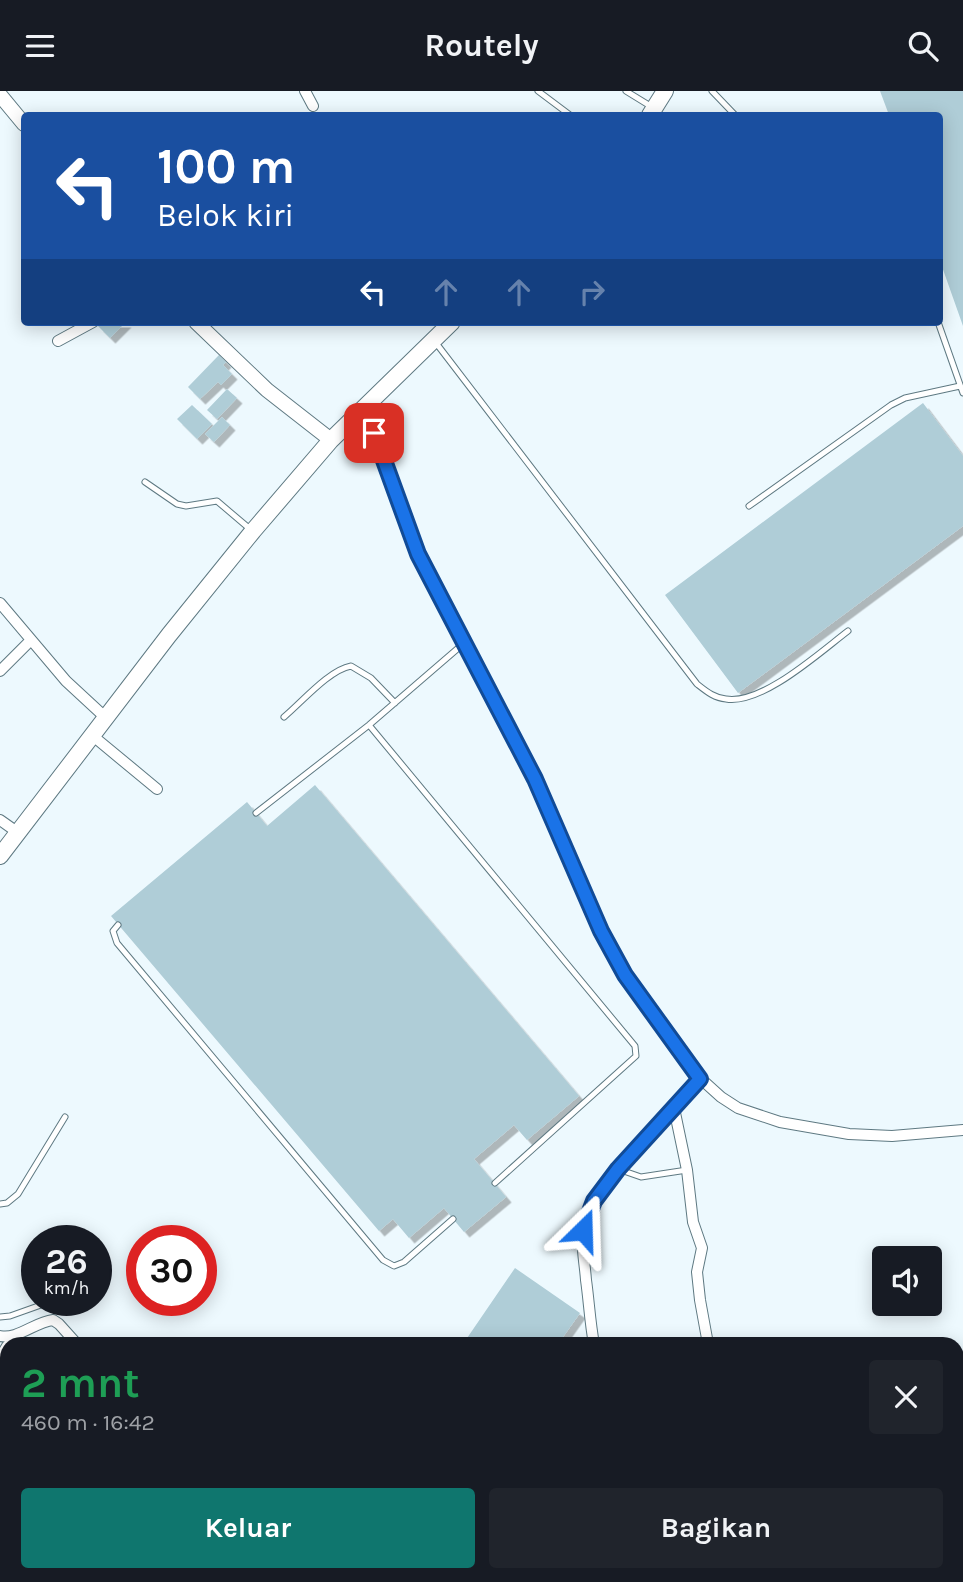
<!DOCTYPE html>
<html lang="id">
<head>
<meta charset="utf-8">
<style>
  :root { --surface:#171b24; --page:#20242c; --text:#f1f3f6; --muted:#9ea1a6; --accent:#0f766e }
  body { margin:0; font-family:Karla,sans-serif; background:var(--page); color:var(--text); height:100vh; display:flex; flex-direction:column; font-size:26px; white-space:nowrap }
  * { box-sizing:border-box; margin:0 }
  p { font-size:23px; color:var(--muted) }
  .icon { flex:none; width:38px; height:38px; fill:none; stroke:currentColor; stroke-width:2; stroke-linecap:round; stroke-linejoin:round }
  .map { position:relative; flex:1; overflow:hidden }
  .panel { position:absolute; left:0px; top:1246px; width:964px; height:245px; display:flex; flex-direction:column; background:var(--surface); border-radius:21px 21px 0 0; box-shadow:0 4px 18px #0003 }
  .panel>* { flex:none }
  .banner { position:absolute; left:21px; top:21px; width:922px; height:214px; border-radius:7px; box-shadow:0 4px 18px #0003; background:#1a4fa0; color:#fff; overflow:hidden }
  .controls { position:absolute; left:872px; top:1155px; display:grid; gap:14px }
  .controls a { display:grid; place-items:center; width:70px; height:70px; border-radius:7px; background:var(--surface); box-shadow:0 4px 18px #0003; font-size:35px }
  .speed { position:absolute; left:21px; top:1134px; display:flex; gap:14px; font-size:35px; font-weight:700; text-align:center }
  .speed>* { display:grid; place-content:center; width:91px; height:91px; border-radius:50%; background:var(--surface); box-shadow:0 4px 18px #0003; line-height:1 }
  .speed small { font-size:18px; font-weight:400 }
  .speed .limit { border:10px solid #d22; background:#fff; color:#111 }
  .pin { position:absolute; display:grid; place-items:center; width:60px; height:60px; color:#fff; margin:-30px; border-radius:14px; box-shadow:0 4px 10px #0006 }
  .me { position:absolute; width:77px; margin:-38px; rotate:22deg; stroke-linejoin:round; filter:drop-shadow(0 0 5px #0008) }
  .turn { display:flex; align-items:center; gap:24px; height:147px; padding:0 21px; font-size:32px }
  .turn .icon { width:91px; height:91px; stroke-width:2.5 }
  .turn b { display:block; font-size:49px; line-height:60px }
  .lanes { display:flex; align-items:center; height:66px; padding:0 21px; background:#0003; justify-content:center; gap:35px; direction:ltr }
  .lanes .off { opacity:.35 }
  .round { display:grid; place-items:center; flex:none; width:74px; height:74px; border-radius:7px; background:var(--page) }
  .overview { display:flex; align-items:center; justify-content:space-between; height:119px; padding:0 21px }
  h1 { font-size:42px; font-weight:700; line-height:52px; color:#1e9e55 }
  .primary-button { display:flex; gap:14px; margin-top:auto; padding:14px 21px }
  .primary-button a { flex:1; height:80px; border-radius:7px; background:var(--accent); color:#fff; font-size:28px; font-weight:700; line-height:80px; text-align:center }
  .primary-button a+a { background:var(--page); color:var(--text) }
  header { display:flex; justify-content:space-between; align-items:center; height:91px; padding:0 21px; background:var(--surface); font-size:32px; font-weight:700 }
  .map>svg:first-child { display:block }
  .building { fill:#afcdd7; filter:url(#shadow) }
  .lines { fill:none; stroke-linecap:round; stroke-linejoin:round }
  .lane-casing { stroke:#5e7982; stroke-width:7 }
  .street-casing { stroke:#5e7982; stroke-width:12 }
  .secondary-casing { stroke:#5e7982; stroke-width:16 }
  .primary-casing { stroke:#5e7982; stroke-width:18 }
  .lane { stroke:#fff; stroke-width:5 }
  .street { stroke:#fff; stroke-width:10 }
  .secondary { stroke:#fff; stroke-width:14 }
  .primary { stroke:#fff; stroke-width:16 }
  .route-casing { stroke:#114b97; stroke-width:18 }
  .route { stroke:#1a73e8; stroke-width:12 }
</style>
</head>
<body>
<header><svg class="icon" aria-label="menu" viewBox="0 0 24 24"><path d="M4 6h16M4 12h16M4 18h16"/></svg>Routely<svg class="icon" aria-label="search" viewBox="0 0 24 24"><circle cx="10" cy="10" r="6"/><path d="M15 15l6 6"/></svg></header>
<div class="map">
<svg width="963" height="1491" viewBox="0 0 963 1491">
  <defs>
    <filter id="shadow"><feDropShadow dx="5.5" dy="5.5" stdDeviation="0" flood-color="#0004"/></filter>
  </defs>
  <rect width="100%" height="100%" fill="#edf9fe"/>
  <path class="building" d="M880,0H963V235L940,170V24H889Z
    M101,231H126L110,247L98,235Z
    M219,264L226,271L223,274L232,283L221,294L218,291L200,308L188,296Z
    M227,298L237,307L217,328L207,319Z
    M923,312L963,365V435L738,602L665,504Z
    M192,314L212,333L197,348L177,328Z
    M222,326L230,334L214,351L205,343Z
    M315,694L579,1005L527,1049L514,1034L474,1068L506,1106L464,1141L444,1117L409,1147L393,1128L379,1140L111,825L247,711L267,735Z
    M515,1177L580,1222L558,1253H463Z"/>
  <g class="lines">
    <g class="lane-casing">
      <path id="lane" d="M538,0L570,24
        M626,0L652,16
        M712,0L735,24
        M938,231L963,302
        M436,252L697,593C706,600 714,607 726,608C762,614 819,562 848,540
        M145,391L177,413L186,415L217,410L250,438
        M749,415L891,314L905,307L960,295
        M284,626C302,611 329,579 351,575L371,587L395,612
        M369,634L635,955L636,965L495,1092
        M256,722L369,634L463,553
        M118,834L113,840L117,852L383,1169L394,1175L404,1171L453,1128
        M618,1078L641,1086L687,1079
        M0,1113L7,1112L18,1103L65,1026
        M96,1195L102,1192
        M0,1226L10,1225L55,1209"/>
    </g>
    <g class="street-casing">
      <path id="street" d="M305,0L313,15
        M58,250L93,231
        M365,317L391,394L418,463L535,689L601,840L625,884L700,987L721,1006L738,1017L780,1031L849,1043L892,1045L963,1039
        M0,512L66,590L106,627
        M0,580L31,549
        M93,645L157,698
        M0,729L17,741
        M674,1017L687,1079L693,1131L702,1157L697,1181L700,1209L708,1253
        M0,1245C17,1249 35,1231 53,1229L59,1233L77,1253
        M594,1253C590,1232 589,1210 586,1189C585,1173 581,1156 583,1140C587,1101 671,1020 700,987
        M0,1267L7,1255
        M204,1484L209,1491
        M523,1484L524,1491
        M627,1484L628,1491
        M339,1491L346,1484"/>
    </g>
    <g class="secondary-casing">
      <path id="secondary" d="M0,4L24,33
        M196,231L267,299L331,349"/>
    </g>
    <g class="primary-casing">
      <path id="primary" d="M650,24L665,0
        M0,765L169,544L253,440L331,349L452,231"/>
    </g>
    <use href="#lane" class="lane"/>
    <use href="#street" class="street"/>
    <use href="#secondary" class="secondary"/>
    <use href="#primary" class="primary"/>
  </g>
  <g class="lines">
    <g class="route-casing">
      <path id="route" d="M374,342L418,463L535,688L601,840L625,884L700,988L618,1078L594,1110L583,1139"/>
    </g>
    <use href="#route" class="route"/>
  </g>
</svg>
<div class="controls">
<a><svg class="icon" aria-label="sound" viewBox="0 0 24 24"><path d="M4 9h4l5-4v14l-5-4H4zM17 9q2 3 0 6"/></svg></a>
</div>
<div class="speed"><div>26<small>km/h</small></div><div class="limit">30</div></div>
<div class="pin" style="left:374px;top:342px;background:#d93025"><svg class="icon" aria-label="arrive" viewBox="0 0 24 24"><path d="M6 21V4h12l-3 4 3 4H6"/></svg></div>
<svg class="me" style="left:583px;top:1139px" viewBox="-20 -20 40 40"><path d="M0-17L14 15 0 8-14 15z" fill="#1a73e8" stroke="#fff" stroke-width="4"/></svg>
<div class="banner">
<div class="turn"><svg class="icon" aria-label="left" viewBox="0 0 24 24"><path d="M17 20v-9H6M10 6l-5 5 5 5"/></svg><div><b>100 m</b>Belok kiri</div></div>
<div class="lanes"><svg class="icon" aria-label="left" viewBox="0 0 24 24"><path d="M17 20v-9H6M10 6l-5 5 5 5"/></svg><svg class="icon off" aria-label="ahead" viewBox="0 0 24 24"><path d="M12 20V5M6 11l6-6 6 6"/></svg><svg class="icon off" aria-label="ahead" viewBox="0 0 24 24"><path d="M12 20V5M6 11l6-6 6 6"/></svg><svg class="icon off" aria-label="right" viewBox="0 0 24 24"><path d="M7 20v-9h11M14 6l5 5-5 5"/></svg></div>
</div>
<section class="panel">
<div class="overview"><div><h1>2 mnt</h1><p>460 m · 16:42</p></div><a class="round"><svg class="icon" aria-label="close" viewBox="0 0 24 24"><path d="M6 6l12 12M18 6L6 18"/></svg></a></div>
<div class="primary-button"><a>Keluar</a><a>Bagikan</a></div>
</section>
</div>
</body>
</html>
